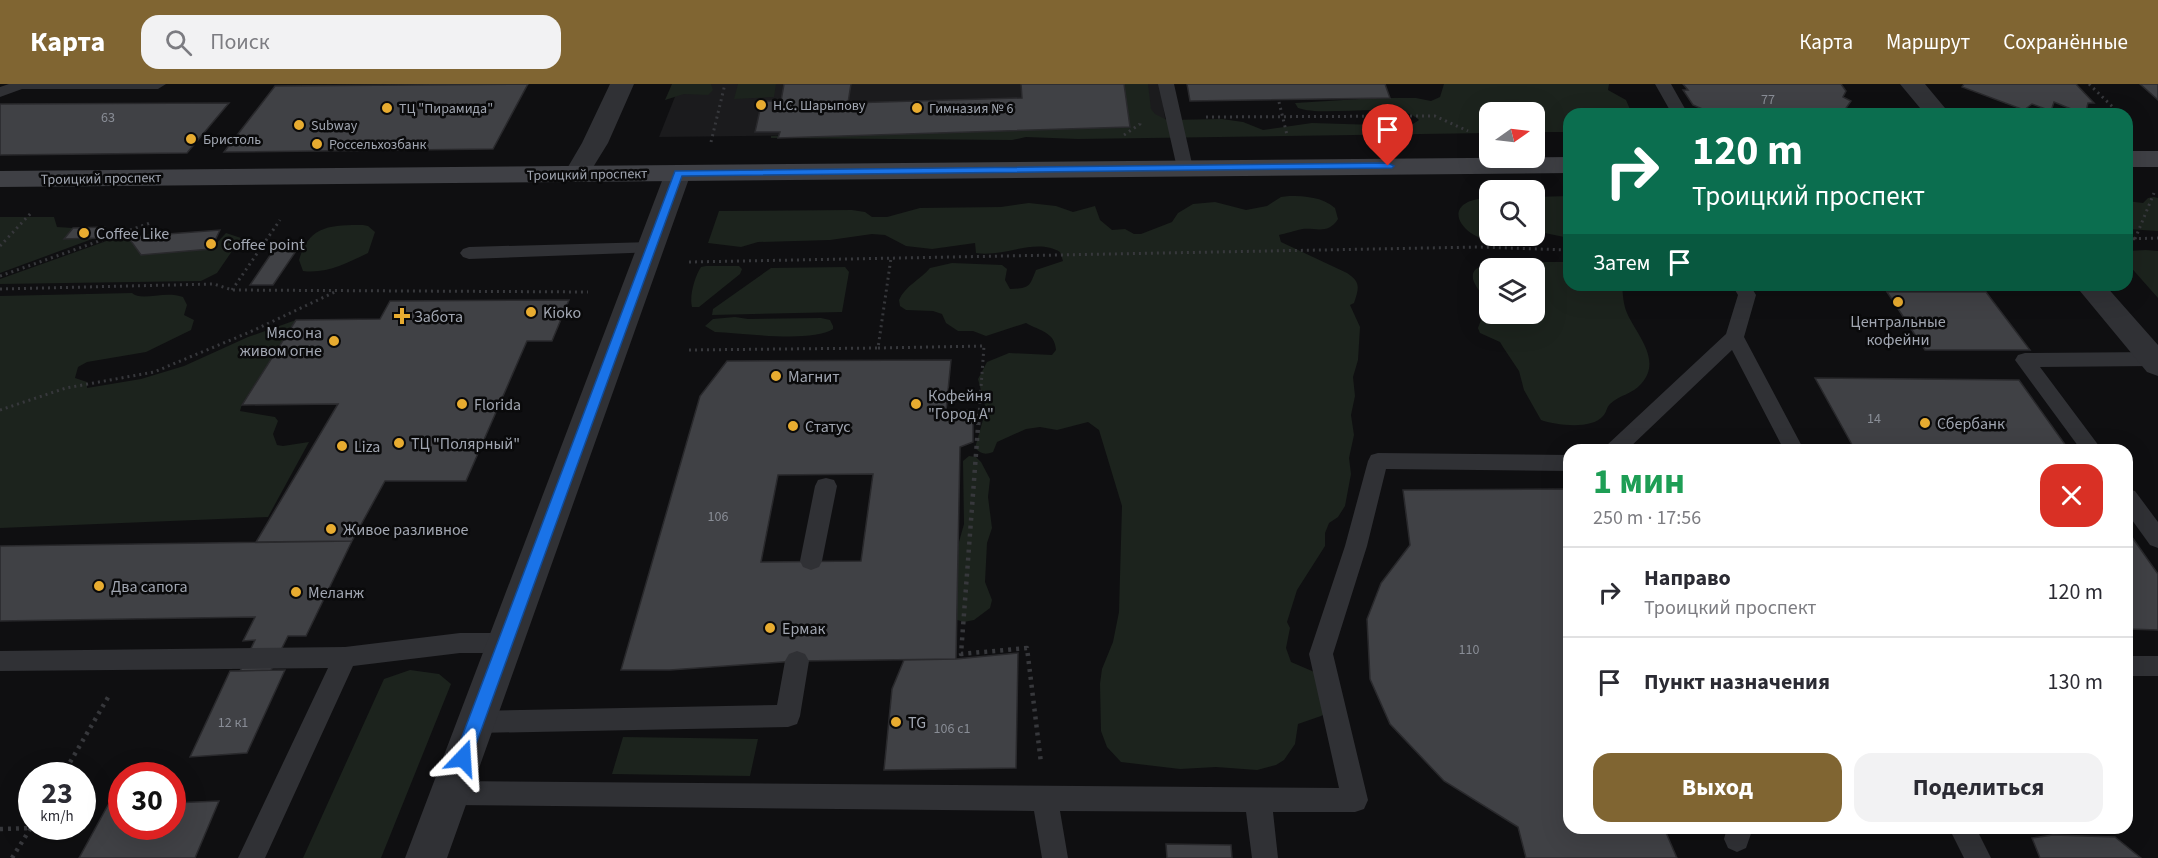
<!DOCTYPE html>
<html lang="ru">
<head>
<meta charset="utf-8">
<style>
  :root { --surface:#fff; --page:#f2f2f3; --text:#2b2b33; --muted:#7c7c81; --line:#e1e1e2; --accent:#806532 }
  body { margin:0; font-family:"Source Sans 3",sans-serif; background:var(--page); color:var(--text); height:100vh; display:flex; flex-direction:column; font-size:22px; white-space:nowrap }
  * { box-sizing:border-box; margin:0 }
  p { font-size:20px; color:var(--muted) }
  .icon { flex:none; width:33px; height:33px; fill:none; stroke:currentColor; stroke-width:2; stroke-linecap:round; stroke-linejoin:round }
  .map { position:relative; flex:1; overflow:hidden }
  .side { position:absolute; left:1563px; top:360px; width:570px; height:390px; display:flex; flex-direction:column; background:var(--surface); border-radius:18px; box-shadow:0 6px 24px #0002 }
  .side>* { flex:none }
  .hud { position:absolute; left:1563px; top:24px; width:570px; height:183px; border-radius:18px; box-shadow:0 6px 24px #0002; background:#0b6e4f; color:#fff; overflow:hidden }
  .needle { width:39px; rotate:76deg }
  .fabs { position:absolute; left:1479px; top:18px; display:grid; gap:12px }
  .fabs a { display:grid; place-items:center; width:66px; height:66px; border-radius:12px; background:var(--surface); box-shadow:0 6px 24px #0002; font-size:30px }
  .speed { position:absolute; left:18px; top:678px; display:flex; gap:12px; font-size:30px; font-weight:700; text-align:center }
  .speed>* { display:grid; place-content:center; width:78px; height:78px; border-radius:50%; background:var(--surface); box-shadow:0 6px 24px #0002; line-height:1 }
  .speed small { font-size:15px; font-weight:400 }
  .speed .limit { border:9px solid #d22; background:#fff; color:#111 }
  .pin { position:absolute; display:grid; place-items:center; width:51px; height:51px; color:#fff; margin:-62px -26px; border-radius:50% 50% 50% 0; rotate:-45deg; box-shadow:0 0 6px #0007 }
  .pin .icon { rotate:45deg }
  .me { position:absolute; width:66px; margin:-33px; rotate:20deg; stroke-linejoin:round; filter:drop-shadow(0 0 4px #0008) }
  .turn { display:flex; align-items:center; gap:21px; height:126px; padding:0 30px; font-size:27px }
  .turn .icon { width:78px; height:78px; stroke-width:2.5 }
  .turn b { display:block; font-size:42px; line-height:51px }
  .then { display:flex; align-items:center; height:57px; padding:0 30px; background:#0003; gap:12px; font-size:22px }
  .round { display:grid; place-items:center; flex:none; width:63px; height:63px; border-radius:18px; background:var(--page) }
  .head { display:flex; align-items:center; justify-content:space-between; height:102px; padding:0 30px }
  h1 { font-size:36px; font-weight:700; line-height:45px; color:#1e9e55 }
  .button { display:flex; gap:12px; margin-top:auto; padding:12px 30px }
  .button a { flex:1; height:69px; border-radius:18px; background:var(--accent); color:#fff; font-size:24px; font-weight:700; line-height:69px; text-align:center }
  .button a+a { background:var(--page); color:var(--text) }
  ul { padding:0; list-style:none }
  li { display:flex; align-items:center; gap:18px; height:90px; padding:0 30px; border-top:2px solid var(--line) }
  li div { flex:1 }
  li b { display:block; font-size:22px }
  li em { font-style:normal }
  header { display:flex; align-items:center; gap:36px; box-sizing:border-box; height:84px; padding:0 30px; background:var(--accent); color:#fff }
  header strong { font-size:28px }
  nav { display:flex; gap:33px; margin-inline-start:auto; font-size:21px }
  .search { width:420px; height:54px; background:var(--page); display:flex; align-items:center; gap:15px; box-sizing:border-box; padding:0 21px; border-radius:18px; color:var(--muted); font-size:22px }
  .map>svg:first-child { display:block }
  .built { fill:#1b1b1d }
  .green { fill:#1c231d }
  .building { fill:#404145; stroke:#29292c; stroke-width:1.5; fill-rule:evenodd }
  .lines { fill:none; stroke-linecap:round; stroke-linejoin:round }
  .path-far1 { stroke:#37383c; stroke-width:3; stroke-dasharray:2 4; stroke-linecap:butt }
  .path { stroke:#37383c; stroke-width:4.5; stroke-dasharray:3 5; stroke-linecap:butt }
  .lane { fill:#303135; fill-rule:evenodd }
  .street { fill:#303135; fill-rule:evenodd }
  .secondary { fill:#3f4045; fill-rule:evenodd }
  .route { fill:#1a73e8; stroke:#114b97; stroke-width:1.5 }
  .poi-dot { fill:#e8ac30; stroke:#0a0a0b; stroke-width:2 }
  .labels { text-anchor:middle; stroke-width:5; stroke-linejoin:round; paint-order:stroke }
  .number-label { font-size:14px; fill:#898d96 }
  .far-poi-label { font-size:14px; fill:#a1a6b1; stroke:#0a0a0b; text-anchor:start }
  .far-street-label { font-size:14px; fill:#a1a6b1; stroke:#0a0a0b }
  .poi-label { font-size:16px; fill:#a1a6b1; stroke:#0a0a0b; text-anchor:start }
</style>
</head>
<body>
<header>
<strong>Карта</strong>
<div class="search"><svg class="icon" aria-label="search" viewBox="0 0 24 24"><circle cx="10" cy="10" r="6"/><path d="M15 15l6 6"/></svg>Поиск</div>
<nav><a>Карта</a><a>Маршрут</a><a>Сохранённые</a></nav>
</header>
<div class="map">
<svg width="2158" height="774" viewBox="0 0 2158 774">
  <rect width="100%" height="100%" fill="#0f0f11"/>
  <path class="built" d="M680,0H1160L1167,47L659,53Z"/>
  <path class="green" d="M672,0H711L713,6L708,11L684,10L665,16Z
    M738,0H776L774,13L734,15Z
    M1120,0H1148L1151,25L1155,30L1167,36L1222,35L1243,38L1263,46L1312,39L1410,42L1419,36C1401,16 1325,34 1298,24L1295,19L1376,14H1416L1431,17L1440,13L1444,0H1609L1608,6L1626,16L1632,30H1569V48H1535L1534,28H1490L1489,49L1078,55L1026,53L1012,56L771,54V52L1122,39Z
    M1289,112C1306,112 1322,113 1335,124L1338,135C1327,153 1312,141 1298,146C1291,148 1287,149 1279,151L1281,158L1347,189C1361,198 1359,204 1354,219L1350,221L1360,243L1358,276L1353,293L1355,312L1351,331L1354,351L1349,374L1351,390L1345,422L1338,433L1329,439L1325,449V462L1297,506L1287,538L1290,544L1286,564L1291,578L1319,590L1334,624L1321,632L1298,640L1295,660L1284,676L1276,681L1257,686L1216,683L1180,685L1121,678L1107,663L1101,647L1100,600L1102,585L1113,558L1119,528L1122,422L1099,346L1088,338L1057,346L1040,343L1026,345L997,358L993,368C985,371 981,370 975,364L986,325L978,295L987,278L1009,269L1052,271L1056,266C1055,248 1040,247 1026,239L986,252L973,247H958L946,239L942,230L933,227L906,226L900,222L899,216C905,202 921,195 930,184L952,179L1002,181L1007,185L1005,196L1010,205C1029,204 1029,204 1036,186L1063,177L1060,168C1036,153 1003,174 976,169L975,159L932,165L906,162L885,151L872,150L830,156L758,158L741,163L708,159L719,127L852,126L865,128L872,133H887L920,124L1001,123L1029,119L1056,122L1073,128L1095,122L1100,136L1112,146L1125,145L1134,150H1141L1172,138L1178,129L1193,120L1215,118L1246,126L1267,122L1281,113Z
    M1569,112V154L1535,147V113Z
    M2154,113L2158,114V147L2127,145V117L2143,119L2148,114Z
    M1489,114L1490,152H1507L1503,157C1464,161 1433,116 1489,114Z
    M0,133H54L57,143L73,144L95,154L0,189Z
    M363,141L368,142L375,148L368,169C347,179 327,190 303,187L299,176C309,141 331,141 363,141Z
    M226,149L241,154L217,189L201,197L0,200V195L126,150L141,171L211,165Z
    M2146,166L2158,167V214L2127,179V167Z
    M1543,178H1569V201H1622C1623,210 1623,220 1627,229C1636,250 1663,276 1641,300C1633,310 1619,311 1610,320C1606,324 1607,328 1603,332C1592,346 1555,341 1541,336L1524,306L1519,287L1503,263L1500,258L1480,249L1478,244L1481,236L1489,229L1534,230V184H1490L1489,216C1483,212 1477,205 1474,198C1466,176 1501,182 1510,182C1520,182 1532,179 1543,178Z
    M706,182H739L742,185L740,190L699,223H692C689,212 695,192 701,183Z
    M845,183L849,188L842,228L712,231L713,225L771,184Z
    M132,209C142,218 164,206 183,213L187,221L184,231L194,236L191,246L146,268L87,278L78,283L75,294L87,298V304L141,295L184,282L248,253L296,236L242,320L240,327L275,333L278,337L273,350L277,361L283,362L309,358L268,433L0,444V212Z
    M735,233L748,235L821,234L830,236L833,242V245C812,259 742,249 715,248L705,242L713,235Z
    M969,372L976,373L981,378L990,395L988,413L992,444L987,459L985,498L992,516L990,524L974,536L964,538L954,535L957,465L964,440L963,377Z
    M410,586L439,590L451,600L381,774H303L384,595Z
    M623,653L758,655L750,692L612,690Z"/>
  <path class="building" d="M528,0L493,65L224,68L275,2Z
    M784,0H851L848,19L1022,14L1021,0H1124L1130,43L778,54L780,48H755L762,17H781Z
    M1187,0H1385L1390,14L1190,17Z
    M1683,0H1841L1846,7L1843,13L1851,17L1842,30H1714L1693,21L1683,6H1688Z
    M1964,0H2076L2094,19H2088L2086,27H2076L2054,18L2051,27L2032,20L2024,26L1962,3Z
    M2140,0H2158V16Z
    M229,19L187,69L0,71V20Z
    M104,143L96,154L64,155L73,144Z
    M220,146L211,165L141,171L128,153Z
    M273,167H296L273,201H250Z
    M1887,208H1986L2030,266H1925Z
    M569,216L552,257H527L466,397H385L352,457L256,458L338,320L242,321L296,236L380,235L390,217Z
    M951,276L946,327L973,326V358L960,363L956,575L797,577L670,586H621L700,312L727,277ZM873,390L861,477L761,478L778,391Z
    M1815,294L2019,296L2069,366H1855Z
    M1569,405V744H1664L1677,774H1526L1518,743L1444,697L1390,640L1370,595L1367,535L1381,499L1410,461L1403,406Z
    M2127,446L2158,490V546L2127,545Z
    M352,457L306,552H288L271,586L240,587L255,556L243,557L255,533L0,537V462Z
    M1018,569L1016,684L884,686L892,605L904,576L956,575Z
    M285,586L247,669L190,673L230,587Z
    M219,717L195,774H79L108,721H122V742H172V719Z
    M2053,751L2115,753L2141,774H2040L2032,754Z
    M1166,760L1231,761L1232,774H1167Z"/>
  <g class="lines">
    <path class="path-far1" d="M2089,0L2120,30
      M1279,18L1287,51
      M1206,33L1435,32L1468,47
      M1124,51L1140,40V37
      M711,58L725,0
      M2127,155L2158,154
      M2135,155L2154,109
      M0,162L31,129
      M689,178L1479,163L1569,166
      M0,192L150,139
      M0,205L214,200L232,206L588,208
      M232,206L280,136
      M878,264L984,262L979,331
      M689,266L878,264L891,174
      M0,326L66,304L154,288L250,248L337,207"/>
    <path class="path" d="M979,330L961,570L1027,564L1041,679
      M62,692L110,610
      M0,745L31,744
      M12,774L32,742"/>
    <path class="lane" d="M9,0H166L158,5H22L0,13V3Z
      M1158,0H1174L1193,84L1191,87L1185,89L1177,84Z
      M1655,0H1671L1688,30H1672Z
      M651,158L657,160L660,164L657,168L469,175L463,173L460,169L463,165L469,163Z
      M1732,201H1750L1756,211L1744,253L1804,366H1784L1732,266L1627,366H1604L1607,361L1726,250L1738,211Z
      M2153,268L2158,270V280L2153,282L2040,283L2102,366H2081L2015,276L2018,271L2025,269Z
      M1378,369L1569,371V387L1386,385L1367,462L1333,570L1368,716L1364,725L1355,728H1273L1278,774H1252L1246,728L1060,727L1068,774H1042L1034,727L450,721L441,718L437,709L441,700L450,697L1339,704L1309,570L1345,462L1368,377L1371,371Z
      M826,394L834,396L837,402L822,477L819,483L811,486L803,483L800,477L815,402L818,396Z
      M2127,405L2135,407L2158,438V464L2150,461L2127,429Z
      M460,549H505L513,552L517,559L513,566L505,569H460L353,582L265,774H238L328,584L0,587V567L345,563Z
      M797,567L805,570L809,577L800,632L797,640L788,643L476,649L467,646L464,638L467,630L476,627L777,621L785,577L789,570Z
      M2127,572H2158V592H2127Z
      M1727,744H1753L1746,764L1737,768L1728,764L1724,755Z
      M1949,744H1976L1991,774H1964Z"/>
    <path class="street" d="M610,0H634L608,59L587,93L578,96L569,93L565,88L582,59Z
      M1900,0H1925L1950,30H1925Z
      M678,81L687,84L691,89L447,774H405L665,89L669,84Z
      M2075,201H2105L2158,261V292L2147,288Z"/>
    <path class="secondary" d="M2127,67H2158V83H2127Z
      M1569,73V89L0,103V87Z"/>
  </g>
  <path class="route" d="M1388,79L1394,82L1392,84L682,92L471,674L469,679L463,681L457,679L454,674L675,87Z"/>
  <g class="poi-dot">
    <circle cx="761" cy="21" r="6"/>
    <circle cx="387" cy="24" r="6"/>
    <circle cx="917" cy="24" r="6"/>
    <circle cx="299" cy="41" r="6"/>
    <circle cx="191" cy="55" r="6"/>
    <circle cx="317" cy="60" r="6"/>
    <circle cx="84" cy="149" r="6"/>
    <circle cx="211" cy="160" r="6"/>
    <circle cx="1898" cy="218" r="6"/>
    <circle cx="531" cy="228" r="6"/>
    <path d="M399 223h6v6h6v6h-6v6h-6v-6h-6v-6h6z"/>
    <circle cx="334" cy="257" r="6"/>
    <circle cx="776" cy="292" r="6"/>
    <circle cx="462" cy="320" r="6"/>
    <circle cx="916" cy="320" r="6"/>
    <circle cx="1925" cy="339" r="6"/>
    <circle cx="793" cy="342" r="6"/>
    <circle cx="399" cy="359" r="6"/>
    <circle cx="342" cy="362" r="6"/>
    <circle cx="331" cy="445" r="6"/>
    <circle cx="99" cy="502" r="6"/>
    <circle cx="296" cy="508" r="6"/>
    <circle cx="770" cy="544" r="6"/>
    <circle cx="896" cy="638" r="6"/>
  </g>
  <g class="labels">
    <g class="number-label">
      <text x="1768" y="20">77</text>
      <text x="108" y="38">63</text>
      <text x="1874" y="339">14</text>
      <text x="718" y="437">106</text>
      <text x="1469" y="570">110</text>
      <text x="233" y="643">12 к1</text>
      <text x="952" y="649">106 с1</text>
    </g>
    <g class="far-poi-label">
      <text x="773" y="26">Н.С. Шарыпову</text>
      <text x="399" y="29">ТЦ "Пирамида"</text>
      <text x="929" y="29">Гимназия № 6</text>
      <text x="311" y="46">Subway</text>
      <text x="203" y="60">Бристоль</text>
      <text x="329" y="65">Россельхозбанк</text>
    </g>
    <g class="far-street-label">
      <text transform="translate(587 90) rotate(-1)" y="5">Троицкий проспект</text>
      <text transform="translate(101 94) rotate(-1)" y="5">Троицкий проспект</text>
    </g>
    <g class="poi-label">
      <text x="96" y="155">Coffee Like</text>
      <text x="223" y="166">Coffee point</text>
      <text x="543" y="234">Kioko</text>
      <text x="414" y="238">Забота</text>
      <text x="1898" y="243" text-anchor="middle">Центральные<tspan x="1898" dy="18">кофейни</tspan></text>
      <text x="322" y="254" text-anchor="end">Мясо на<tspan x="322" dy="18">живом огне</tspan></text>
      <text x="788" y="298">Магнит</text>
      <text x="928" y="317">Кофейня<tspan x="928" dy="18">"Город А"</tspan></text>
      <text x="474" y="326">Florida</text>
      <text x="1937" y="345">Сбербанк</text>
      <text x="805" y="348">Статус</text>
      <text x="411" y="365">ТЦ "Полярный"</text>
      <text x="354" y="368">Liza</text>
      <text x="343" y="451">Живое разливное</text>
      <text x="111" y="508">Два сапога</text>
      <text x="308" y="514">Меланж</text>
      <text x="782" y="550">Ермак</text>
      <text x="908" y="644">TG</text>
    </g>
  </g>
</svg>
<div class="fabs">
<a><svg class="needle" viewBox="-14 -14 28 28"><path d="M0-13l5 13h-10z" fill="#e53935"/><path d="M0 13l5-13h-10z" fill="#7c7c81"/></svg></a>
<a><svg class="icon" aria-label="search" viewBox="0 0 24 24"><circle cx="10" cy="10" r="6"/><path d="M15 15l6 6"/></svg></a>
<a><svg class="icon" aria-label="layers" viewBox="0 0 24 24"><path d="M12 4l9 5-9 5-9-5zM3 14l9 5 9-5"/></svg></a>
</div>
<div class="speed"><div>23<small>km/h</small></div><div class="limit">30</div></div>
<div class="pin" style="left:1388px;top:82px;background:#d93025"><svg class="icon" aria-label="arrive" viewBox="0 0 24 24"><path d="M6 21V4h12l-3 4 3 4H6"/></svg></div>
<svg class="me" style="left:463px;top:674px" viewBox="-20 -20 40 40"><path d="M0-17L14 15 0 8-14 15z" fill="#1a73e8" stroke="#fff" stroke-width="4"/></svg>
<div class="hud">
<div class="turn"><svg class="icon" aria-label="right" viewBox="0 0 24 24"><path d="M7 20v-9h11M14 6l5 5-5 5"/></svg><div><b>120 m</b>Троицкий проспект</div></div>
<div class="then">Затем<svg class="icon" aria-label="arrive" viewBox="0 0 24 24"><path d="M6 21V4h12l-3 4 3 4H6"/></svg></div>
</div>
<section class="side">
<div class="head"><div><h1>1 мин</h1><p>250 m · 17:56</p></div><a class="round" style="background:#d93025;color:#fff"><svg class="icon" aria-label="close" viewBox="0 0 24 24"><path d="M6 6l12 12M18 6L6 18"/></svg></a></div>
<ul>
<li><svg class="icon" aria-label="right" viewBox="0 0 24 24"><path d="M7 20v-9h11M14 6l5 5-5 5"/></svg><div><b>Направо</b><p>Троицкий проспект</p></div><em>120 m</em></li>
<li><svg class="icon" aria-label="arrive" viewBox="0 0 24 24"><path d="M6 21V4h12l-3 4 3 4H6"/></svg><div><b>Пункт назначения</b></div><em>130 m</em></li>
</ul>
<div class="button"><a>Выход</a><a>Поделиться</a></div>
</section>
</div>
</body>
</html>
